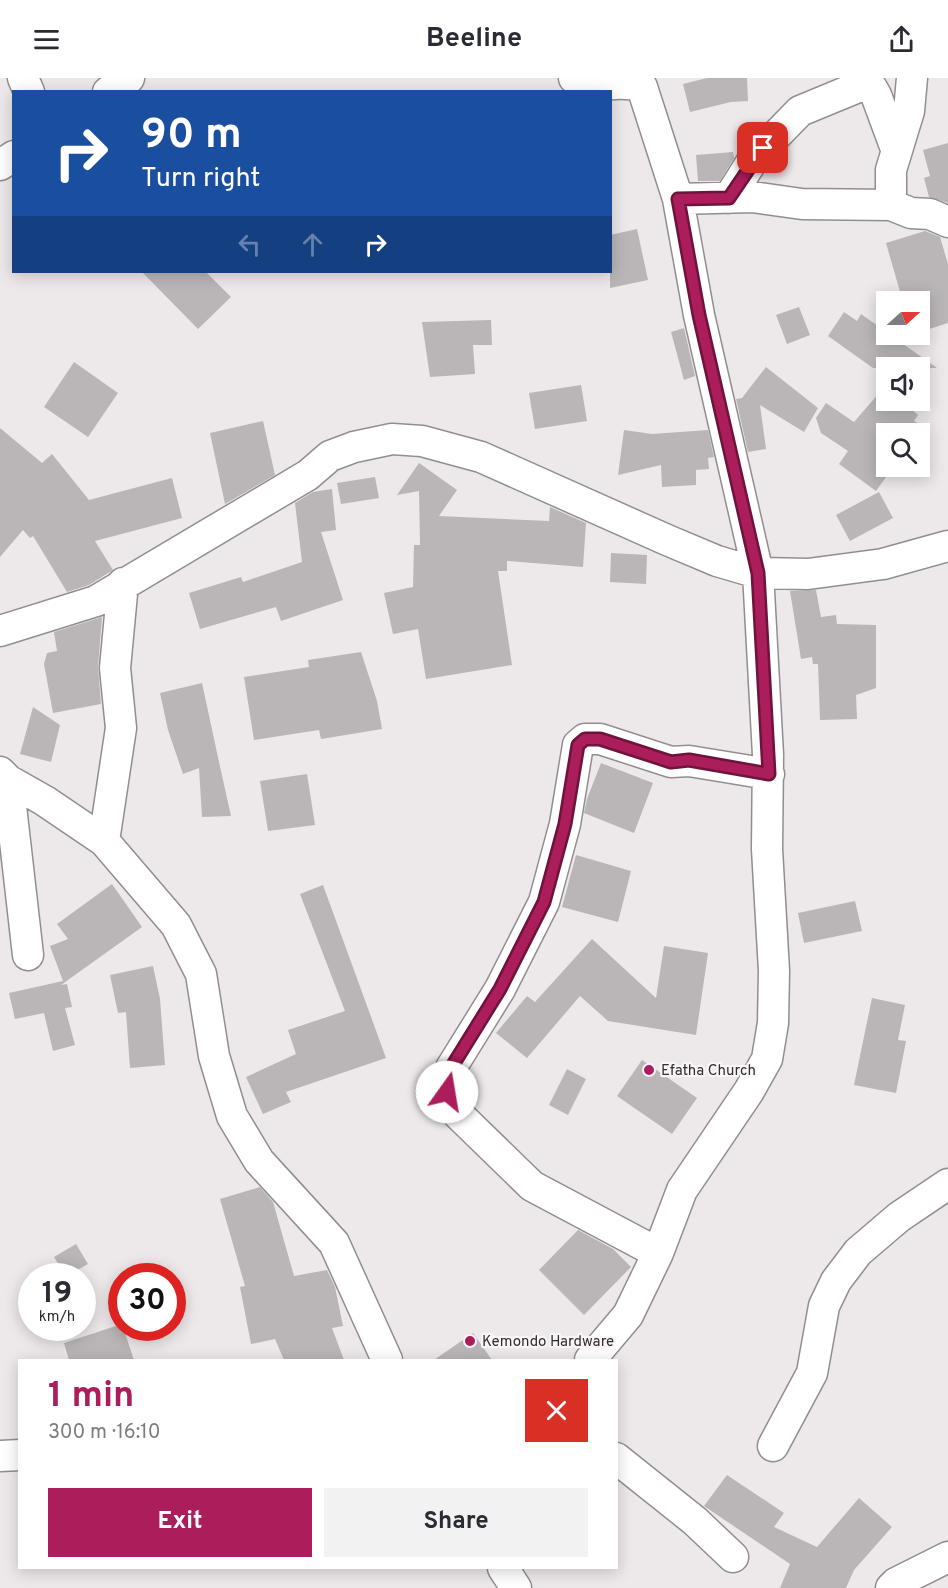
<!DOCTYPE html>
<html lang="en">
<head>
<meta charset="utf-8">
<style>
  :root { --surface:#fff; --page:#f2f2f3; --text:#2b2b33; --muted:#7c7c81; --accent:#ab1d5b }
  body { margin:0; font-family:Overpass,sans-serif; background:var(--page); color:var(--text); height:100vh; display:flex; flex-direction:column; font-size:22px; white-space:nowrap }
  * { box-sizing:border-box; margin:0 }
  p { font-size:20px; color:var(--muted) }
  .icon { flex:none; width:33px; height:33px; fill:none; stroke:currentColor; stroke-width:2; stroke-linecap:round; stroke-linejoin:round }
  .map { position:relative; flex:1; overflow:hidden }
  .sheet { position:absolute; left:18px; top:1281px; width:600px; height:210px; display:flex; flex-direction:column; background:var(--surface); border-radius:0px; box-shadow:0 3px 15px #0003 }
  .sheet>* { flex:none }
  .guide { position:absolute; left:12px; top:12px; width:600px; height:183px; border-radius:0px; box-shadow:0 3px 15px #0003; background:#1a4fa0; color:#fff; overflow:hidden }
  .needle { width:39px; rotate:69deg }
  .tools { position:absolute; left:876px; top:213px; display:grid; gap:12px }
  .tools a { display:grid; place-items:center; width:54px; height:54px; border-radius:0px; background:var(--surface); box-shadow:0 3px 15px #0003; font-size:30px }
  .speed { position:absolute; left:18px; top:1185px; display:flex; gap:12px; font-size:30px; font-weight:700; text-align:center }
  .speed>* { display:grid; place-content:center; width:78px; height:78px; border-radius:50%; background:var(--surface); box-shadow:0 3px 15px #0003; line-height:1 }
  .speed small { font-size:15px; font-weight:400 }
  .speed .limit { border:9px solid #d22; background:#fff; color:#111 }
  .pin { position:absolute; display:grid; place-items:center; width:51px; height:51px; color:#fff; margin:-26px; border-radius:12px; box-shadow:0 3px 9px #0006 }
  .me { position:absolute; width:66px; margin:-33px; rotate:13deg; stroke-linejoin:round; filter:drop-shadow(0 0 4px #0008) }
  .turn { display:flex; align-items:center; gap:21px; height:126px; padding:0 30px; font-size:27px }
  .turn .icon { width:78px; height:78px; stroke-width:2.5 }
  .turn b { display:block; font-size:42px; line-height:51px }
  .lanes { display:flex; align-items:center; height:57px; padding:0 30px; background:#0003; justify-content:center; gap:30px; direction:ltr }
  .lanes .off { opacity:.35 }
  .round { display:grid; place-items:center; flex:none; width:63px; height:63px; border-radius:0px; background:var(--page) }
  .summary { display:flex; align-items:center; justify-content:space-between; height:102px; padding:0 30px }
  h1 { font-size:36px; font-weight:700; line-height:45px; color:var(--accent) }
  .cta { display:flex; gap:12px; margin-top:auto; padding:12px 30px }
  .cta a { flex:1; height:69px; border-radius:0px; background:var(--accent); color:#fff; font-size:24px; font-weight:700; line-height:69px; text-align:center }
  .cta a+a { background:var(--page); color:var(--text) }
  header { display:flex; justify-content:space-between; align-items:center; height:78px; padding:0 30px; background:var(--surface); font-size:27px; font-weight:700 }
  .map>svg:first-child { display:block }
  .building { fill:#bab6b7 }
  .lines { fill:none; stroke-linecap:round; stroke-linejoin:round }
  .minor-casing { stroke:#928e8f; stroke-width:33 }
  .minor { stroke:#fff; stroke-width:30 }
  .route-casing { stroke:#6f133b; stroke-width:15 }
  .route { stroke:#ab1d5b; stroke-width:10 }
  .poi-dot { fill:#ab1d5b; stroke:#faf5f7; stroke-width:2 }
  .labels { text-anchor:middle; stroke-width:4.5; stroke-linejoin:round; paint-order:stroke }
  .poi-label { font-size:15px; fill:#2f2d2d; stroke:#faf5f7; text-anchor:start }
</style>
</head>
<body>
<header><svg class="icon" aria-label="menu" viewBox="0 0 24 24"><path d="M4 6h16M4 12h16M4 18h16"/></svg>Beeline<svg class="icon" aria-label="share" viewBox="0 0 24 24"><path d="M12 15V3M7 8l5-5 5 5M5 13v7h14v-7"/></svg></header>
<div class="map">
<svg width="948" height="1510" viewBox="0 0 948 1510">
  <rect width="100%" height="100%" fill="#ede8e9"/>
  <path class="building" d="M707,0H747L748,23L731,24L690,34L683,6Z
    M948,65V125L929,119L924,100L930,98L923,72Z
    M733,74L734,80L720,103H698L696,77Z
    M637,151L648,202L610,210V157Z
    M925,153L940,159L948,186V245L920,254V224H903L886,165Z
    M142,194H206L231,219L198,251Z
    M799,229L810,257L787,266L776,237Z
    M844,234L857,243L861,236L937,290H931L920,301V290H873L828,258Z
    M491,242L492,267H473L475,296L430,299L422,244Z
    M684,250L695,298L684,302L671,254Z
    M74,284L118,315L88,359L44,329Z
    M766,289L818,330L804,354L760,327L766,371L748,374L736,321L742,320Z
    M581,307L587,343L535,351L529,315Z
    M886,307V322H901L918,337L914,343L923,348L917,356H886V388H894L876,413L839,386L848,373L821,355L816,340L826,325L854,344Z
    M263,343L275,397L225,426L210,355Z
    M0,350L42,385L52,376L89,422L172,400L182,440L95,463L113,492L89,507L67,514L33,458L30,460L23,452L0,479Z
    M624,352L652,356L708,352L714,379L708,380L709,391L696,392V407L662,409L661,387L618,397Z
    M419,385L457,412L439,438L549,443L550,429L586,445L583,489L507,483V493H498L512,587L426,601L418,551L393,556L384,515L413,509L414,467H420L419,413L397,417Z
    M375,399L379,420L341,426L337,405Z
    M332,411L336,452L321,454L343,522L281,543L276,529L200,551L189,515L241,499L243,504L302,484L295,425L313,414Z
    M879,414L893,440L850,463L836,437Z
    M611,475L647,477L646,506L610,504Z
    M816,512L821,539L836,537L837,546L876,547V610L856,617L857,641L820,642L818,586H813L812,579L801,581L790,513Z
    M102,539L98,589L101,626L53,635L44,586L47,575L57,573L54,554Z
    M361,574L377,623L382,651L321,661L319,652L254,662L244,599L309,589L308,582Z
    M202,605L219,684L231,738L202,739L199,690L183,696L168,652L160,615Z
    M33,629L60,647L51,684L20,676Z
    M601,685L653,705L634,755L584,735L587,721Z
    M307,696L315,747L268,753L260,703Z
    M576,777L631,793L618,844L562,829Z
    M112,806L142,849L61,907L67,906L72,929L65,930L75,967L53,973L44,935L15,941L9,915L63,903L50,868L68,861L57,846Z
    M323,807L386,980L286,1014L291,1024L263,1036L246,999L296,976L288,952L345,933L300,816Z
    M855,823L862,853L804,865L798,835Z
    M592,861L656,920L664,868L708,875L696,957L608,943L580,918L527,980L496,955L527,918L535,924Z
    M153,888L160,921L165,987L130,990L126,934L118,935L110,897Z
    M872,920L905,927L898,962L906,963L896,1015L854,1007Z
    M642,982L697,1020L672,1056L617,1018Z
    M567,991L586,1001L568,1037L549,1027Z
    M260,1109L273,1124L294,1198L327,1192L335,1209L343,1248L332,1250L344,1282H284L275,1261L251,1266L240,1209L245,1208L220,1121Z
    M578,1152L613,1171L631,1189L584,1237L539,1192Z
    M76,1166L88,1186L66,1198L54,1179Z
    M122,1246L134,1282H69L64,1265Z
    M473,1255L492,1282H434Z
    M727,1397L784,1435L774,1449L817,1469L859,1420L892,1449L854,1492L846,1510H780L790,1486L704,1428Z"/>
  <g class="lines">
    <g class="minor-casing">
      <path id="minor" d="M23,0L29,14
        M574,0C596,14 619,0 642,9L678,121L699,237L758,495L768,677L767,771L774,893L773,945L767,981L749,1013L682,1112L658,1175L628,1237L590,1282
        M866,0L876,17L896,71
        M108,14L129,0
        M0,87L14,78
        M729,120L754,80L800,33L868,5
        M678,121L752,119L802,126L891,127L911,135L930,136L948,144
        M891,127V92L909,33L912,0
        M0,553L96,523L308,397L330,378L354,369L392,361L422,363L481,379L667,462L717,483L758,495L808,496L883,486L948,468
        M0,694L8,702L45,723L104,763L176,847L201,896L214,978L232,1038L259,1083L334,1165L387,1282
        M8,702L28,877
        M104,763L121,650L115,590L123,505
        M658,1175L532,1108L459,1037L447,1014V1002L451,990L500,911L544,824L565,746L578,667L585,661H600L671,684L689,683L769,696
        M773,1368L812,1295L824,1228L836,1203L858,1174L899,1139L948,1106
        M0,1378L20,1377
        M616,1380L695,1443L733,1479
        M503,1490L516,1510
        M891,1510L896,1505L948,1479"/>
    </g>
    <use href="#minor" class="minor"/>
  </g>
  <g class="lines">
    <g class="route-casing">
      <path id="route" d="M447,1014V1002L451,990L500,911L544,824L565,746L578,667L585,661H600L671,684L689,682L769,696L758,495L699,237L678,121L729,120L763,70"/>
    </g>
    <use href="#route" class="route"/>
  </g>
  <g class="poi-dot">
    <circle cx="649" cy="992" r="6"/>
    <circle cx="470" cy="1263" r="6"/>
  </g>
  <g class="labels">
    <g class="poi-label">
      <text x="661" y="997">Efatha Church</text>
      <text x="482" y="1268">Kemondo Hardware</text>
    </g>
  </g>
</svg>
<div class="tools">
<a><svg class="needle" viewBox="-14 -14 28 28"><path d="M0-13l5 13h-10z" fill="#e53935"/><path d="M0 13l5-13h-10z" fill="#7c7c81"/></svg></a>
<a><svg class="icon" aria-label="sound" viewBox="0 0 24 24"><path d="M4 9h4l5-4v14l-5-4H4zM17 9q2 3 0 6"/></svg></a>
<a><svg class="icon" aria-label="search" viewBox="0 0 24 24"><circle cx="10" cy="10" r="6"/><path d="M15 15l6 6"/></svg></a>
</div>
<div class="speed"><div>19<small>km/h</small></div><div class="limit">30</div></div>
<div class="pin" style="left:763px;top:70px;background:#d93025"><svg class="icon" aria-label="arrive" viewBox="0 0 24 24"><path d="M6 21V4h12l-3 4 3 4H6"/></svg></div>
<svg class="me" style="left:447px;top:1014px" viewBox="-20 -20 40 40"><circle r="19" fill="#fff"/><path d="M0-13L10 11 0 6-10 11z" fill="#ab1d5b"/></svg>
<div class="guide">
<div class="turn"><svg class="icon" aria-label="right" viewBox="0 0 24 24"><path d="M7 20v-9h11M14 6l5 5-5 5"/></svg><div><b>90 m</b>Turn right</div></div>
<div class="lanes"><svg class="icon off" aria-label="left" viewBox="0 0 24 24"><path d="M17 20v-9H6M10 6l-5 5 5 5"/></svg><svg class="icon off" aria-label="ahead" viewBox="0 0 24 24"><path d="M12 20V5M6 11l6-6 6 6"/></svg><svg class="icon" aria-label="right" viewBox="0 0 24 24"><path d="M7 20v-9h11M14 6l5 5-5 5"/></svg></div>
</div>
<section class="sheet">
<div class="summary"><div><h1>1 min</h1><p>300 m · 16:10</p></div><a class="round" style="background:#d93025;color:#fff"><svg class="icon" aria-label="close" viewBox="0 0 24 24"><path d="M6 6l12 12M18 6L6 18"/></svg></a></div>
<div class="cta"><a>Exit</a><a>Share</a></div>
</section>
</div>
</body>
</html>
